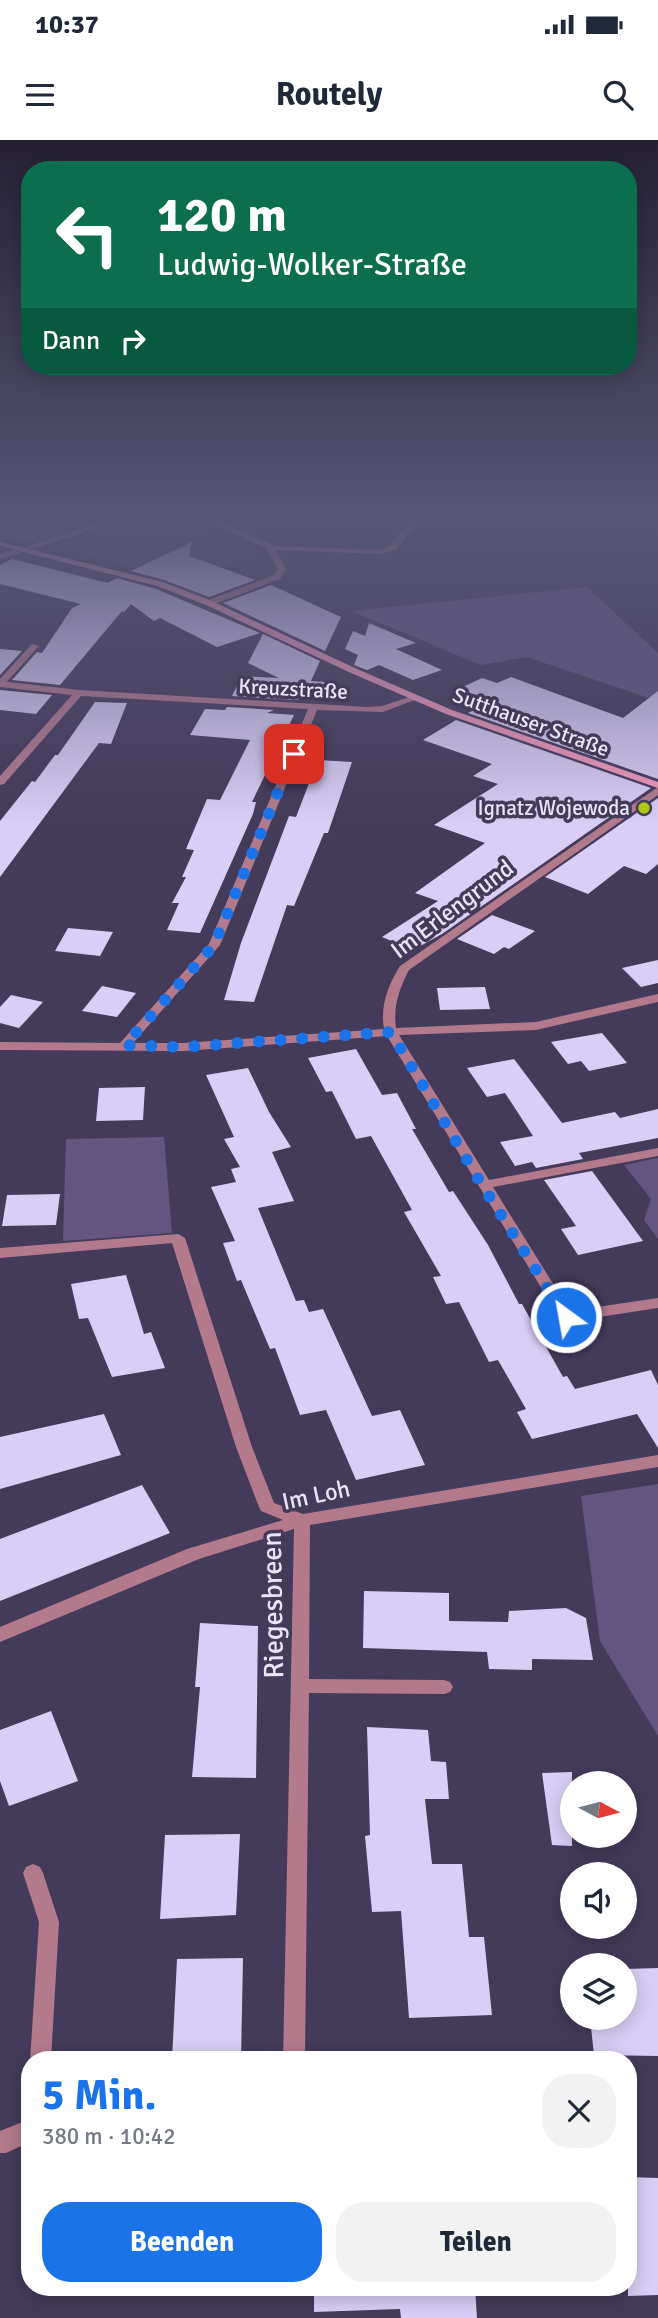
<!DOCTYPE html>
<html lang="de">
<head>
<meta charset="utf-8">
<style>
  :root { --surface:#fff; --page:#f2f2f3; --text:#1f2937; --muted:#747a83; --accent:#1a73e8 }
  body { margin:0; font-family:Signika,sans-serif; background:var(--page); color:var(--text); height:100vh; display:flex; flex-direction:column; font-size:26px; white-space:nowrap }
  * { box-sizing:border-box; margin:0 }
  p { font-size:23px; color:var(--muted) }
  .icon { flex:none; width:38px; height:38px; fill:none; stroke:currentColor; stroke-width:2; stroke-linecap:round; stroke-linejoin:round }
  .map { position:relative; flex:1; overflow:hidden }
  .panel { position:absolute; left:21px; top:1911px; width:616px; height:245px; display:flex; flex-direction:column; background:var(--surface); border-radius:28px; box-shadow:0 4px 18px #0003 }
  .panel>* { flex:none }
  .hud { position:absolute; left:21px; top:21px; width:616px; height:214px; border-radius:28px; box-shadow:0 4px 18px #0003; background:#0b6e4f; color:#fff; overflow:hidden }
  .needle { width:46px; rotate:97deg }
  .controls { position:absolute; left:560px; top:1631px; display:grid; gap:14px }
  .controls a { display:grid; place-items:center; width:77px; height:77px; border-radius:50%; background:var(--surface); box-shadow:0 4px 18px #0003; font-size:35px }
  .pin { position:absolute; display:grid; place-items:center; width:60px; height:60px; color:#fff; margin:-30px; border-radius:14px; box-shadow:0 4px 10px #0006 }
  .me { position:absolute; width:77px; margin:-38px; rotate:328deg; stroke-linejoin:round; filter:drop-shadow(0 0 5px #0008) }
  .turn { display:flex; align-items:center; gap:24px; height:147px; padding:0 21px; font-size:32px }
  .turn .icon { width:91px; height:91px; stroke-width:2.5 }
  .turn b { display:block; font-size:49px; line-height:60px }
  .then { display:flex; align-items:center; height:66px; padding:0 21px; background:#0003; gap:14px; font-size:26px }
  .round { display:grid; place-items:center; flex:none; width:74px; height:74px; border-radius:28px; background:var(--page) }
  .overview { display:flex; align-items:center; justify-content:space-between; height:119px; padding:0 21px }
  h1 { font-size:42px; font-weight:700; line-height:52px; color:var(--accent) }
  .cta { display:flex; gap:14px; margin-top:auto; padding:14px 21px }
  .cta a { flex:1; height:80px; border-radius:28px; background:var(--accent); color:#fff; font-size:28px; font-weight:700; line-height:80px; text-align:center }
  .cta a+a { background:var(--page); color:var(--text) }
  .status { display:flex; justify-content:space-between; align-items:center; height:49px; padding:0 35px; background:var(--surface); direction:ltr }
  .status svg { height:19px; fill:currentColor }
  header { display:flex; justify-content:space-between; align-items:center; height:91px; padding:0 21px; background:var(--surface); font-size:32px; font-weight:700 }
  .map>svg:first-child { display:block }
  .built { fill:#4f4369 }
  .green { fill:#635580 }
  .building { fill:#d9cef5 }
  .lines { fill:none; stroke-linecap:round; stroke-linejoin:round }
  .lane { fill:#b37a8c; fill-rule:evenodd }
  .street { fill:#b37a8c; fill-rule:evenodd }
  .secondary { fill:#f299b7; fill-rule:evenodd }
  .route { stroke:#1a73e8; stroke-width:12; stroke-dasharray:0 21.6 }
  .poi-dot { fill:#adc60e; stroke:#443a5a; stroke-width:2.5 }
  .labels { text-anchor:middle; stroke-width:7; stroke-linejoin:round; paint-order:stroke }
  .far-street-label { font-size:21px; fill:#eae4f8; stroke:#443a5a }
  .far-poi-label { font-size:21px; fill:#eae4f8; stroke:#443a5a; text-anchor:end }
  .street-label { font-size:24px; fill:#eae4f8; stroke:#443a5a }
  .near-street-label { font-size:28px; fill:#eae4f8; stroke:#443a5a }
</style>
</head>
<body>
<div class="status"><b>10:37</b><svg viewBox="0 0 49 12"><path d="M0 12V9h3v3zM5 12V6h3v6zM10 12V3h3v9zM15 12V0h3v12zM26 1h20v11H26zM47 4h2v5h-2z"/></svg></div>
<header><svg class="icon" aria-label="menu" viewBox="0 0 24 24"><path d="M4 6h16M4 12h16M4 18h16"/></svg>Routely<svg class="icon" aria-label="search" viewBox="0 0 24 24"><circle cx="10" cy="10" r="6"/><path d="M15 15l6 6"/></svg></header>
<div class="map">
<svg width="658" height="2178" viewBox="0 0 658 2178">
  <rect width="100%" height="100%" fill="#443a5a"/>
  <path class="built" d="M141,379H174L254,414L184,441L63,408L64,402Z"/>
  <path class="green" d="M0,379H88L60,388L67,391L29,402L0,395Z
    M587,447L658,513V561L527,517L481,525L351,471Z
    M164,997L172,1093L63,1101L66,999Z
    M658,1018V1099L644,1080L651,1059L624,1025Z
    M658,1344V1596L600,1501L581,1356Z"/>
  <path class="building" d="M192,402L189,416L255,440L209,457L164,440L131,431Z
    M12,419L108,443L117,438L156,449L260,493L217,507L160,478L154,481L131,464L124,472L122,471L60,545L12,540L37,512L42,513L72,468L81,464L0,444V425Z
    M271,445L341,477L325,511L223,463Z
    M369,483L416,503L396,509L442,530L413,540L379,525L367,530L354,525L358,515L345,509L353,491L365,496Z
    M263,494L320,521L311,541L338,543L296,560L232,556L242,536L279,538L248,523Z
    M0,509L22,511L0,535Z
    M511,537L623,578L658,551V639L468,573L482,564L452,552L482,538L497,543Z
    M0,550L52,555L36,574L0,570Z
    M95,562L127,563L111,604L99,603L0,737V681L32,641L35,642L55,615H58Z
    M227,567L274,570L267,573L294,575L252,662H256L253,674L200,793L167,790L179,763H172L186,737H182L194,710L186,709L207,659L220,660L250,600L190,595L205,569L225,570Z
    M456,580L651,648L442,794L413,810L382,797L438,761L415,753L485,703L434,685L498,644L473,636L492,624L423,600Z
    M318,620L352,622L328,693H324L294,766L287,765L254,862L224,860L241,803L289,676L296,677Z
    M658,658V724L646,734L624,726L588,754L545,737Z
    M492,775L535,791L509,809L504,807L494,814L457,799Z
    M68,788L113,792L100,816L55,811Z
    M658,820V843L641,847L622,828Z
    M102,846L136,853L117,877L82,871Z
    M485,847L490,869L440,870L437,848Z
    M11,855L43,862L19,888L0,883V867Z
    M602,893L627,923L589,931L581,921L568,924L551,902Z
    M356,909L382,955L397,953L416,989H412L449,1052L453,1051L488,1105L519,1164H522L563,1237L567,1236L575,1249L651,1230L658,1245V1308L637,1274L532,1299L517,1272L526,1269L498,1220L489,1222L459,1162L446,1164L433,1137L441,1136L404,1072L412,1070L371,996L356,999L332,951L326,952L308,918Z
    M514,919L562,983L615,972L620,978L658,969V998L579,1013L583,1019L536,1028L532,1022L515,1026L500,1002L533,996L505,953L487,957L467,928Z
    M248,928L269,972L291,1007L272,1012L294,1061L258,1068L296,1161L304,1160L309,1172L323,1169L372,1276L400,1270L425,1325L356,1340L326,1270L300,1275L275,1208L270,1209L241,1140L237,1141L223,1103L235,1101L211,1047L236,1042L231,1029L240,1027L224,999L234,997L206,935Z
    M145,947L143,980L96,981L99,948Z
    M592,1031L643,1101L578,1115L561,1089L576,1086L544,1040Z
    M60,1054L56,1085L2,1086L7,1055Z
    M126,1135L144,1194L151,1192L165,1228L112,1237L88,1178L79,1179L71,1144Z
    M104,1274L121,1315L0,1349V1297Z
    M142,1345L170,1393L0,1461V1399Z
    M364,1451L449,1453V1481L508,1482L509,1471L566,1468L586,1478L593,1520L532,1519V1530L489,1529L487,1512L363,1508Z
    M200,1483L258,1486L256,1638L192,1637L200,1547H195Z
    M51,1571L78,1641L9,1666L0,1641V1590Z
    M367,1587L428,1590L431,1621L446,1622L449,1659H425L432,1724H462L469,1797H484L492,1875L409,1878L401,1771L372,1772L365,1696L370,1695Z
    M572,1632V1706L552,1705L542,1633Z
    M240,1694L236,1775L160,1779L165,1695Z
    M243,1818L241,1920H172L177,1819Z
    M658,1828V1916L594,1915L590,1878H625V1829Z
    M628,2037L658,2038V2155L628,2156V2101H632Z
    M314,2147H475L477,2178H401L400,2169L314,2172Z"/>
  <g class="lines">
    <path class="lane" d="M411,379H419L396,410L381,414L272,410L268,408L272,406L380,410L390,406Z
      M22,407L26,409L25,411L0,419V414Z
      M32,504L39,506L3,546L0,547V539Z
      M30,1979V2002L6,2013H0V1991Z"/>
    <path class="street" d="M114,379H126L25,411L18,409Z
      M203,379H213L272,404L286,429L280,439L212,465H206V461L274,435L278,429L266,408Z
      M0,541L79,550L367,567L382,566L415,555L420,558L383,572L317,570L220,805L133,903H183L384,889C380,866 388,845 400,826L658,647V655L409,830C399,849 393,867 396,888L536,882L658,854V862L536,890L399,895L489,1040L658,1008V1016L493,1047L570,1171L658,1158V1168L566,1182L561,1180L387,896L183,911L0,910V902L120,903L209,804L308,569L81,556L4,644L0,645V636L72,555L0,547Z
      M178,1094L185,1098L252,1307L274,1363L303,1374L658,1315V1327L310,1385L309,1539L444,1540L450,1542L453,1547L450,1552L444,1554L309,1553L305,1920H283L294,1389L199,1419L0,1502V1487L187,1409L283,1380L261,1371L259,1367L236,1307L172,1103L0,1118V1108Z
      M33,1724L40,1727L43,1733L59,1782L51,1920L30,1921L39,1782L23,1733L26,1727Z"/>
    <path class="secondary" d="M0,402L163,442L212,461L357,529L452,570L658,642V648L446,574L351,533L206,465L157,446L0,406Z"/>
  </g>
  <linearGradient id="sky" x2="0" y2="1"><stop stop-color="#252032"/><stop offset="0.55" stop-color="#565576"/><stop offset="1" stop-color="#565576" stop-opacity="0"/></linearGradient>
  <rect width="658" height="684" fill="url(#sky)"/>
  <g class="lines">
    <path class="route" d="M294,614L214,805L125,905L183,907L391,892L482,1045L566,1177"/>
  </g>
  <circle class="poi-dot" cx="644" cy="668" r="7"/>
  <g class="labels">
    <g class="far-street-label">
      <text transform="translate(293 549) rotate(3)" y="7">Kreuzstraße</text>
      <text transform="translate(531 582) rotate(20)" y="7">Sutthauser Straße</text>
    </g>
    <g class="far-poi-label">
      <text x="630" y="675">Ignatz Wojewoda</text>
    </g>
    <g class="street-label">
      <text transform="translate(452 769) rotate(-37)" y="8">Im Erlengrund</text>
      <text transform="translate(316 1355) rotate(-12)" y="8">Im Loh</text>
    </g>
    <g class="near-street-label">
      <text transform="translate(272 1465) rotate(-91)" y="10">Riegesbreen</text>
    </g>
  </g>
</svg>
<div class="controls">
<a><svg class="needle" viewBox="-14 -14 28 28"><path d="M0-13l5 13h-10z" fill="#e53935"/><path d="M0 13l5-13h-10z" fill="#747a83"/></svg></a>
<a><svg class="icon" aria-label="sound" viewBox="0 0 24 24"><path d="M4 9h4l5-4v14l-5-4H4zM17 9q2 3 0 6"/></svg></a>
<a><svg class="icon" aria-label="layers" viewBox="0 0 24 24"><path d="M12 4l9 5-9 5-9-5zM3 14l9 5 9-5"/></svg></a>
</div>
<div class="pin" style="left:294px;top:614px;background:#d93025"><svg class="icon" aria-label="arrive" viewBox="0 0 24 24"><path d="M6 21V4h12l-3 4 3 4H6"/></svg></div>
<svg class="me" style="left:566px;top:1177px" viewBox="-20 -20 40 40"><circle r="17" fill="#1a73e8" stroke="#fff" stroke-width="3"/><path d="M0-11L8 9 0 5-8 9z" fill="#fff"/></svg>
<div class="hud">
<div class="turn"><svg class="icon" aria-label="left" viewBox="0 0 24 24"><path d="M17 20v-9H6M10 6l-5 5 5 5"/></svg><div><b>120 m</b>Ludwig-Wolker-Straße</div></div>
<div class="then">Dann<svg class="icon" aria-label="right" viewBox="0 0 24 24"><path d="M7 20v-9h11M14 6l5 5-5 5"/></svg></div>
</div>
<section class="panel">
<div class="overview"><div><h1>5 Min.</h1><p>380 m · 10:42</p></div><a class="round"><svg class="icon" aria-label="close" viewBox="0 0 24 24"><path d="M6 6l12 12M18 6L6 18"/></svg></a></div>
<div class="cta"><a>Beenden</a><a>Teilen</a></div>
</section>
</div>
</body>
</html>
